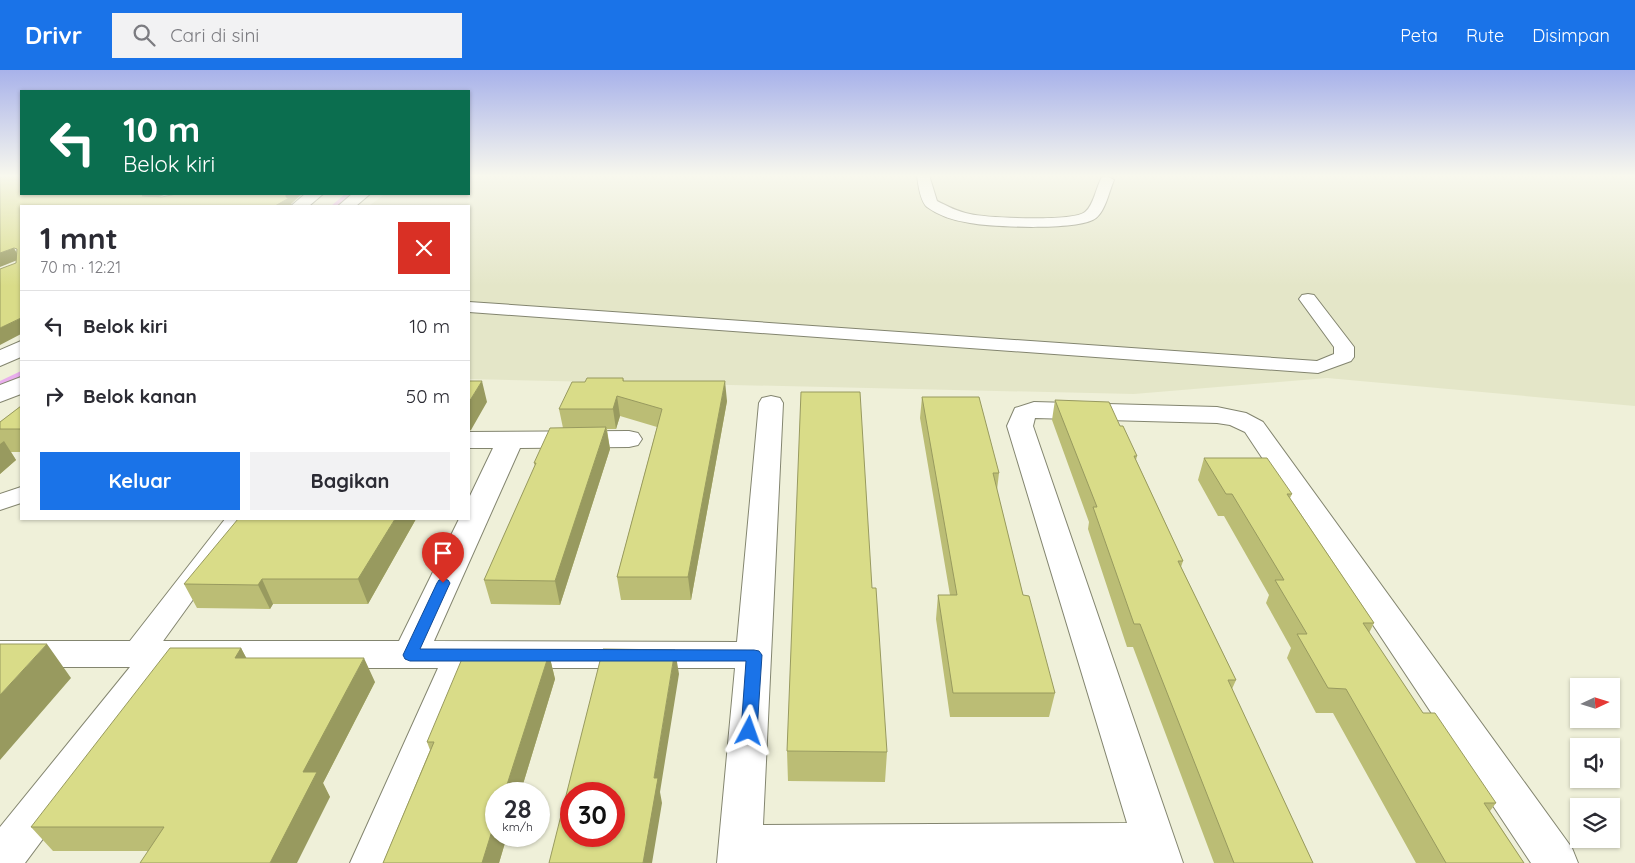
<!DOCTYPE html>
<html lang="id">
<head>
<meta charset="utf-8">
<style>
  :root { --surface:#fff; --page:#f2f2f3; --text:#2b2b33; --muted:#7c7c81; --line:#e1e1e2; --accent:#1a73e8 }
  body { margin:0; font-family:Quicksand,sans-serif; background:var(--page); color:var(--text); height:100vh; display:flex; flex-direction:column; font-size:19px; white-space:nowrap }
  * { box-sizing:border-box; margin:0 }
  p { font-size:16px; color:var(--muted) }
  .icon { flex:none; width:28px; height:28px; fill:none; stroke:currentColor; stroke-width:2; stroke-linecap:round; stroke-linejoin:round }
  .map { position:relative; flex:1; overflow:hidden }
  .drawer { position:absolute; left:20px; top:135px; width:450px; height:315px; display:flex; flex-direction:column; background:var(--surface); border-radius:0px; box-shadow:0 1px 4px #0004 }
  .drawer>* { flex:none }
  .banner { position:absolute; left:20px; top:20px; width:450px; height:105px; border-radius:0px; box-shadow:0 1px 4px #0004; background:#0b6e4f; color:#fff; overflow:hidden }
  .needle { width:32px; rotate:86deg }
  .controls { position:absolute; left:1570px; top:608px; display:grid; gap:10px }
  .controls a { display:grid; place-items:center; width:50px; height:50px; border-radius:0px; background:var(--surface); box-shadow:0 1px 4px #0004; font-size:25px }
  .speed { position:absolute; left:485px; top:712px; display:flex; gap:10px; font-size:25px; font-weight:700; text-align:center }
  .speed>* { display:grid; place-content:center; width:65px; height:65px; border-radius:50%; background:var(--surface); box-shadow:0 1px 4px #0004; line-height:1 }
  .speed small { font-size:12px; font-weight:400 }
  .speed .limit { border:8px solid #d22; background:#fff; color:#111 }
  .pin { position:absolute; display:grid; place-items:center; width:42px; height:42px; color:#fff; margin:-51px -21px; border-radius:50% 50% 50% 0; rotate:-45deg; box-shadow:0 0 5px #0007 }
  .pin .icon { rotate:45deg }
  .me { position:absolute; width:55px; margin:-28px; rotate:4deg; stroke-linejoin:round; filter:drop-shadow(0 0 4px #0008) }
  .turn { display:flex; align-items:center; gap:18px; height:105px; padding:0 20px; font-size:22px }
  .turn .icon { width:65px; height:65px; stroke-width:2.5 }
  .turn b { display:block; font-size:35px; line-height:42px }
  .round { display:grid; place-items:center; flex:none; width:52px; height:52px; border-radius:0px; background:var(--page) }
  .summary { display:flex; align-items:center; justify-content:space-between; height:85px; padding:0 20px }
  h1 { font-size:30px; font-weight:800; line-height:38px }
  .button { display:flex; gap:10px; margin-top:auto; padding:10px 20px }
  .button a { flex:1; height:58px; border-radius:0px; background:var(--accent); color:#fff; font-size:20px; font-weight:800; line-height:58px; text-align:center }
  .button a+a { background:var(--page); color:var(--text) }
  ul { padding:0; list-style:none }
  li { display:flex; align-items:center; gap:15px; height:70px; padding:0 20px; border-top:1px solid var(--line) }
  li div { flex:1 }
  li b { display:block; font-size:19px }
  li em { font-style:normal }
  header { display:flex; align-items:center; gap:30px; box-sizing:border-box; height:70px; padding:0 25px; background:var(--accent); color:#fff }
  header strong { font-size:24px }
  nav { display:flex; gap:28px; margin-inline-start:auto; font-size:18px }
  .search { width:350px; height:45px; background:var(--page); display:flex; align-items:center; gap:12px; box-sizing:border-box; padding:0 18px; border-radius:0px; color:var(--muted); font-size:19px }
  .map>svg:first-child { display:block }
  .built { fill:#e4e6c8 }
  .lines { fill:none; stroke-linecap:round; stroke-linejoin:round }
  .stream { fill:#e9aeed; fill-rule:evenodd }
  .lane-casing { stroke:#83856f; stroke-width:2 }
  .street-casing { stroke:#83856f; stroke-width:2 }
  .secondary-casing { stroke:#83856f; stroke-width:2 }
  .lane { fill:#fff; fill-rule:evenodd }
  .street { fill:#fff; fill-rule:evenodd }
  .secondary { fill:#fff; fill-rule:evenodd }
  .wall { fill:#bbbd75 }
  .shaded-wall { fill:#989a5f }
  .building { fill:#d9dc88; stroke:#989a5f; fill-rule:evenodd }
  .route { fill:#1a73e8; stroke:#114b97 }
</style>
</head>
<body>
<header>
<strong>Drivr</strong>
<div class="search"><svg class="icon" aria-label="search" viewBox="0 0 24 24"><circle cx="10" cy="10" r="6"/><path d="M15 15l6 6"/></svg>Cari di sini</div>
<nav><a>Peta</a><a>Rute</a><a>Disimpan</a></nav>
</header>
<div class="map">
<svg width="1635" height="793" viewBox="0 0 1635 793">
  <rect width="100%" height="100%" fill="#eff0d9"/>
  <path class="built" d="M469,105H1635V336L1327,308L1134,324L469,309V136H369L385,124H469Z"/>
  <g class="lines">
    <path class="stream" d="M345,124H352L338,136H331Z
      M21,301V308L0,318V311Z"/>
    <g class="lane-casing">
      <path id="lane" d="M917,105H929L937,131C947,136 958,142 970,144C987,148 1073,152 1085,142C1094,135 1096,117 1102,107L1107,106L1114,110C1109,121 1106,140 1096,148C1080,161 992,157 970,153C956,151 939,146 927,137C920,131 918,113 917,105Z
        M1308,224L1314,225L1354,277V287L1351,291L1318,303L469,242V232L1317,291L1334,284V277L1299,229L1302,225Z
        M21,417V433L0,440V424Z
        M225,449H251L148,592L137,595L126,592L122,584L126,576Z"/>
    </g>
    <g class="street-casing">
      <path id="street" d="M305,124H323L309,136H291Z
        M21,271V287L0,296V280Z
        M771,326L780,328L783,333L763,755L1127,753L1007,356L1015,338L1034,332L1217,337L1246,343L1263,352L1572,778L1578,793H1531L1245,362L1230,355L1217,353L1035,348L1033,356L1183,793H717L735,598H474L394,793H350L438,598H170L25,793H0V757L130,597H0V571H399L459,449H469V428L493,378H469V362L629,361L638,363L642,369L638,375L629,377L520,378L434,571L737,572L759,333L762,328Z"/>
    </g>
    <g class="secondary-casing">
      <path id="secondary" d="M352,124H370L356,136H338Z
        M21,307V324L0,332V315Z"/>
    </g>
    <use href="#lane" class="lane"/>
    <use href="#street" class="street"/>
    <use href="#secondary" class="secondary"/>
  </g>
  <path class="wall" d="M623,308L624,311L727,331L691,530H621L617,507L657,357L620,346L616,359H607L610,379L560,535L491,534L484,510L535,396L534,393L563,358L559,339L585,312Z
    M922,327L999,403L997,420L1023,525L1055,623L1049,647H950L936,549L938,525H950L920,348Z
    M1055,330L1120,356L1137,386L1136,390L1183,491L1181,497L1236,610L1232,619L1313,793H1214L1133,577H1127L1088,459L1089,452L1052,350Z
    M21,336V382H11L16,390L0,404V352Z
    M1204,388L1292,424L1290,428L1374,553L1369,563L1423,643L1496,733L1490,741L1524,793H1416L1333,643H1316L1287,588L1291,578L1266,533L1269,525L1224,446H1218L1198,410Z
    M416,449L368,534H273L270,539L197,538L184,514Z
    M241,578L246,588L375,612L323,713L330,727L148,781H53L31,757Z
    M549,584L555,609L520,724H496L507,766L499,793H383L430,680L427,672Z
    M787,681L887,682L885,712L788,711Z"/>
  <path class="shaded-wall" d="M144,124H167L150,130L142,126Z
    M286,124H302L291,134L292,136H275L286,127Z
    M14,178L20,189L0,197V183Z
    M21,248V264L0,275V258Z
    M482,311L487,332L471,360L469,361V332Z
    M725,311L727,331L691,530L688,507Z
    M617,326L620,346L616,359L613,339Z
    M606,357L610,379L560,535L555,511Z
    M4,371L16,390L0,404V374Z
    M395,449H416L368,534L358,509Z
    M262,509L273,534L270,539L258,515Z
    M47,574L71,608L0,690V625Z
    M241,578L254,602L235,588Z
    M675,580L679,604L660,722L662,733L652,793H643L654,708Z
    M549,584L555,609L520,724H504Z
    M364,588L375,612L323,713L330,727L297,793H270L303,702Z
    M496,748V766H507L499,793H482Z"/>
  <path class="building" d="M0,105H21V124H144L142,126L162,127L176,124H286V127L289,128L275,136H21V248L0,258V199L16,193L17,179L14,178L0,183Z
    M587,308H623V311H725L688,507H617L662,339L617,326L613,339H559L572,312H585Z
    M469,311H482L469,332Z
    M801,322H860L872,518H876L887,682L787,681Z
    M922,327H979L999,403H993L1023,525L1029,526L1055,623H953L938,525H957Z
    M1055,330L1109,332L1120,356H1123L1137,386H1134L1183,491H1178L1236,610H1228L1313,793H1234L1140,554H1134L1093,437H1097Z
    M21,336V359H0V352Z
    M606,357L555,511L484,510L536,393H534L550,358Z
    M1204,388H1267L1292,424H1287L1374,553H1363L1423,643H1435L1496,733H1484L1524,793H1446L1346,619L1328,618L1297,564H1307L1275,510H1284L1232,424H1226Z
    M238,449H395L358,509H262L258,515L184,514Z
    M0,574H47L0,625Z
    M170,578H241L235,588H364L303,702H317L270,793H140L164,757H31Z
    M603,579L675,580L654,708H658L643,793H549ZM571,724H614V766H571Z
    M464,584H549L504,724H496V748L482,793H383L434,672H427Z"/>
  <linearGradient id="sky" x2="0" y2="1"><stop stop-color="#a8b2ea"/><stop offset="0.49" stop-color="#f8f8ee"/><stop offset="1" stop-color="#f8f8ee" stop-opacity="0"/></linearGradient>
  <rect width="1635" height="216" fill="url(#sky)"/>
  <path class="route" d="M443,509L448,510L450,513L420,579L754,580L759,581L762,585L757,661L754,666L749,667L743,666L741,661L746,591H410L405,589L403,585L437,513L439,510Z"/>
</svg>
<div class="controls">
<a><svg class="needle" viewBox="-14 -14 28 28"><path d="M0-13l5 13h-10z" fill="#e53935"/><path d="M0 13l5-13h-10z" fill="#7c7c81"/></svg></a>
<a><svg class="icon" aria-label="sound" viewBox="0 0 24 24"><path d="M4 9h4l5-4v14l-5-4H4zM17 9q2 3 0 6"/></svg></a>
<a><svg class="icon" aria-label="layers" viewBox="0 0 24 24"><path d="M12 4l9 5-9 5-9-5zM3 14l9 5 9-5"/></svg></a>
</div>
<div class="speed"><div>28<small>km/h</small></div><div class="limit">30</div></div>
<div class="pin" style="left:443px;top:513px;background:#d93025"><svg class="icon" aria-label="arrive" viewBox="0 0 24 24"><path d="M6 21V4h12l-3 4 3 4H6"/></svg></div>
<svg class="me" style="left:749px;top:661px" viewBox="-20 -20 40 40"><path d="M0-17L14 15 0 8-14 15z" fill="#1a73e8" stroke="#fff" stroke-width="4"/></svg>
<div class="banner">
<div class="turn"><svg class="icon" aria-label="left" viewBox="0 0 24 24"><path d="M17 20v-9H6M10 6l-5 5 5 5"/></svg><div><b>10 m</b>Belok kiri</div></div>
</div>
<section class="drawer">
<div class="summary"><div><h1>1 mnt</h1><p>70 m · 12:21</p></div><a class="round" style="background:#d93025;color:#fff"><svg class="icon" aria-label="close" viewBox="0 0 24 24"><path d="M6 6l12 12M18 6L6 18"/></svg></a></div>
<ul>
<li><svg class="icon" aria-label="left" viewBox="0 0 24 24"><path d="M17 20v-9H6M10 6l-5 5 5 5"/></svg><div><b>Belok kiri</b></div><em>10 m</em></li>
<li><svg class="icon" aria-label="right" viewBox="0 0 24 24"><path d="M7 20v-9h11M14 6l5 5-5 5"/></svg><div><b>Belok kanan</b></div><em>50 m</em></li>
</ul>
<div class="button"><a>Keluar</a><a>Bagikan</a></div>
</section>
</div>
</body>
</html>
